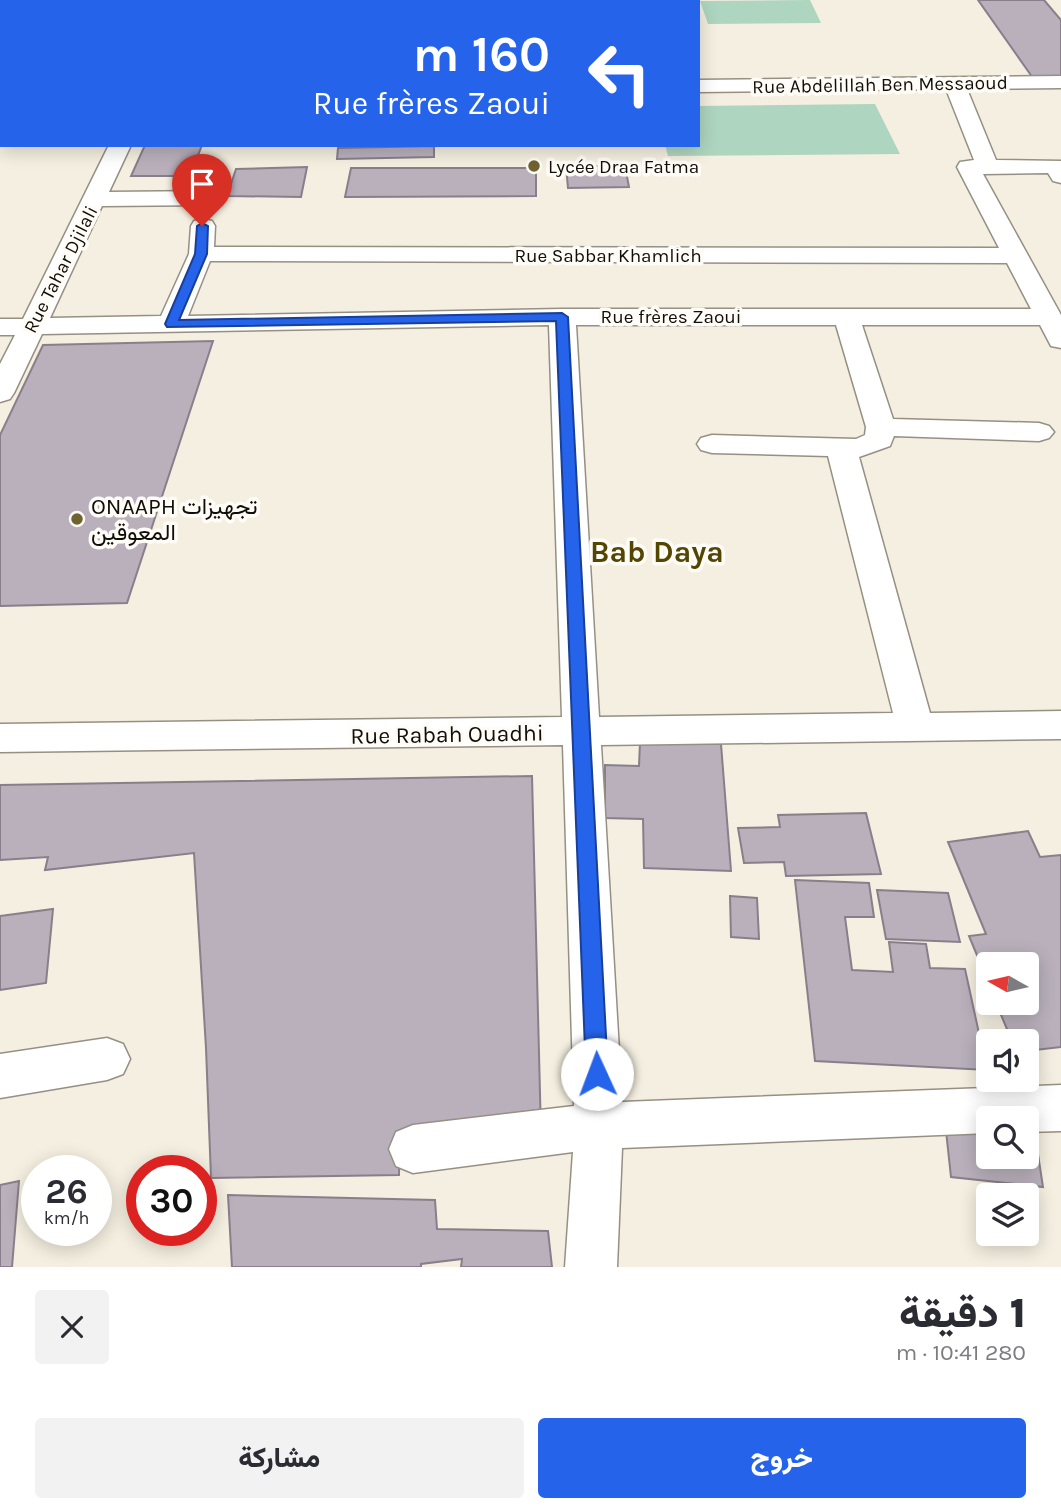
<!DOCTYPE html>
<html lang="ar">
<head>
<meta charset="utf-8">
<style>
  :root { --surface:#fff; --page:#f2f2f3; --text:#2b2b33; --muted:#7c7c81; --accent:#2563eb }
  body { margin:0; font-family:Karla,Vazirmatn,sans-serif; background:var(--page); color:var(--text); direction:rtl; height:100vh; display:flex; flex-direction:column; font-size:26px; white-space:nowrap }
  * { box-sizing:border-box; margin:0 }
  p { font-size:23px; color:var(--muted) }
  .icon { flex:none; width:38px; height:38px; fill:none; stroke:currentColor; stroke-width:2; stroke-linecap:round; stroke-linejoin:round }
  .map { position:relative; height:1267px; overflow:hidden; direction:ltr }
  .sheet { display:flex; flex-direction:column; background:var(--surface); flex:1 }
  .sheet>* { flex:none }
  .hud { position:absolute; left:0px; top:0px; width:700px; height:147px; box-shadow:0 4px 18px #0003; direction:rtl; background:#2563eb; color:#fff; overflow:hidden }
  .needle { width:46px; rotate:278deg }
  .buttons { position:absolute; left:976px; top:952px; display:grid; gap:14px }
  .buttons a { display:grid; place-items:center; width:63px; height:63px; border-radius:7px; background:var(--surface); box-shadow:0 4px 18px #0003; font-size:35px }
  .speed { position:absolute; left:21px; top:1155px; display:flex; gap:14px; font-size:35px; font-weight:700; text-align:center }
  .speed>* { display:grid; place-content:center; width:91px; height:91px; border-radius:50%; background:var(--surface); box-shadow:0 4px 18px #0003; line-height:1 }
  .speed small { font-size:18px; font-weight:400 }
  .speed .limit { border:10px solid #d22; background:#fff; color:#111 }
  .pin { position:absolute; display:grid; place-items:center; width:60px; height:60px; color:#fff; margin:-72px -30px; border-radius:50% 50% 50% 0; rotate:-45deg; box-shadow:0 0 7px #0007 }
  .pin .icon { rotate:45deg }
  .me { position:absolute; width:77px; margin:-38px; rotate:358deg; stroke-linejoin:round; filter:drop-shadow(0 0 5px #0008) }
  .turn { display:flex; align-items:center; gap:24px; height:147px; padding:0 35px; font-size:32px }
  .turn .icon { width:91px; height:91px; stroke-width:2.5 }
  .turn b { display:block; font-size:49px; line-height:60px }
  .round { display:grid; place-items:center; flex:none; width:74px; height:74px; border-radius:7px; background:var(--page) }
  .overview { display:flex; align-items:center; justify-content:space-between; height:119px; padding:0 35px }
  h1 { font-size:42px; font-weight:800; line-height:52px }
  .action { display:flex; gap:14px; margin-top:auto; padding:14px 35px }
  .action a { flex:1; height:80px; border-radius:7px; background:var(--accent); color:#fff; font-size:28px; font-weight:800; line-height:80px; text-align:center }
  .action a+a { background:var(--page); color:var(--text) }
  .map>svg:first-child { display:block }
  .green { fill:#aed5bf }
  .building { fill:#b9b0bc; stroke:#887f8b; stroke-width:2 }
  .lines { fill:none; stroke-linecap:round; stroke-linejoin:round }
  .minor-casing { stroke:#959083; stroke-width:3 }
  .minor { fill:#fff; fill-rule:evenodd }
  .route { fill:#2563eb; stroke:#184099; stroke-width:2 }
  .poi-dot { fill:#6f6330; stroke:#fffcf7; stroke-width:2.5 }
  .labels { text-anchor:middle; stroke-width:7; stroke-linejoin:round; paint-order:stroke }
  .far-street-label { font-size:19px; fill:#100e09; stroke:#fffcf7 }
  .far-poi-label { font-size:19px; fill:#100e09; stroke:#fffcf7; text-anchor:start }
  .poi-label { font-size:23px; fill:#100e09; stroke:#fffcf7; text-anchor:start }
  .street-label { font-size:23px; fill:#100e09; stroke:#fffcf7 }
  .district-label { font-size:30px; font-weight:bold; fill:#534603; stroke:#fffcf7 }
</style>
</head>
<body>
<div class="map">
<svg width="1061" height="1267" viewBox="0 0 1061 1267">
  <rect width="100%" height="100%" fill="#f4efe0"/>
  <path class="green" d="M810,0L821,23L708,24L700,1Z
    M875,104L900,154L668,156L665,145H698V106Z"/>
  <path class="building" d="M978,0H1044L1061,20V80L1035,81Z
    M145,145H202L190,176H131Z
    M434,146V157L337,159L338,148Z
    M566,166H625L629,187L568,188Z
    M307,167L301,197L227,196L236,169Z
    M351,168H536V196L345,197Z
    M213,341L127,603L0,606V435L43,345Z
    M640,742L721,744L731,871L644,868L643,819L605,818V765L639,766Z
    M532,776L541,1133L400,1130L399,1175L211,1178L206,1048L194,853L45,870L48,857L0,860V785Z
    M866,813L881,874L786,876L784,862L744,863L738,828L780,827L778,815Z
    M1028,831L1040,857L1061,855V1047L1027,1051V1041H1012L996,1003H1027V964H989V984L969,936L986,934L948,842Z
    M795,880L869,883L874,917H845L852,970L893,972L889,942L926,944L930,968L965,969L987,1070L815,1061Z
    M877,890L948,893L960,942L886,939Z
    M730,896L757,898L759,939L731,937Z
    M53,909L46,983L0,990V916Z
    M944,1112L1004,1118H989V1157H1027V1121H1033L1043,1187L951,1177Z
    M19,1181L12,1267H0V1185Z
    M228,1195L435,1200L437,1229L548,1231L552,1267H461L462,1259L421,1264V1267H232Z"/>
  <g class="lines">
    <g class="minor-casing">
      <path id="minor" d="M25,0H43L24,2Z
        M2,39V53L0,54V40Z
        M1061,76V88L967,89L996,160L1061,161V183L1053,181L1048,173L983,174L1061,315V348L1051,346L1040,325H862L893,419L1039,423L1049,426L1054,432L1049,438L1039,441L894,436L890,446L859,457L930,713L1061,711V739L601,745L622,1102L1061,1085V1131L1027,1132V1118H989V1133L622,1148L617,1267H565L573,1152L413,1173L396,1166L389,1149L396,1132L413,1125L574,1106L563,745L0,752V724L562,717L549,325L42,334L14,393L10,399L0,402V364L15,335H0V319H23L109,145H131L109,192L212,191L220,193L224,198L220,203L212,205L102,206L50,318L161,316L189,254L191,226L194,221L203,219L212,221L215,226L214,247L999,248L957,167L960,162L974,160L946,89L698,92V80ZM210,261L1007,263L1031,309H562L188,316ZM576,325H836L866,427L865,435L856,439L712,435L701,438L697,444L701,450L712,453L828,456L893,713L599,717Z
        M0,87H2V99H0Z
        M107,1038L123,1044L130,1059L123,1074L107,1080L0,1098V1054Z"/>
    </g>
    <use href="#minor" class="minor"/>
  </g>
  <path class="route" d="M202,223L208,226L207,254L179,320L562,313L568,317L608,1074L605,1081L597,1084L590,1081L586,1074L556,321L167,327L165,324L195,254L197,226Z"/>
  <g class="poi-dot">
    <circle cx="534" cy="166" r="7"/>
    <circle cx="77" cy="519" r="7"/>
  </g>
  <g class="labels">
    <g class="far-street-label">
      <text transform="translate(880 84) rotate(-1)" y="7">Rue Abdelillah Ben Messaoud</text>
      <text x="608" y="262">Rue Sabbar Khamlich</text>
      <text transform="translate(60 269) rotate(-63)" y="7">Rue Tahar Djilali</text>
      <text x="671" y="323">Rue frères Zaoui</text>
    </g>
    <g class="far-poi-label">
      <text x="548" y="173">Lycée Draa Fatma</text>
    </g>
    <g class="poi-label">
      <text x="91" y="514">ONAAPH تجهيزات<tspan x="91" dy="26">المعوقين</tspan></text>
    </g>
    <g class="street-label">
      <text transform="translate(447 734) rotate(-1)" y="8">Rue Rabah Ouadhi</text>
    </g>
    <g class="district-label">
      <text x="657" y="562">Bab Daya</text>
    </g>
  </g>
</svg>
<div class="buttons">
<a><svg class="needle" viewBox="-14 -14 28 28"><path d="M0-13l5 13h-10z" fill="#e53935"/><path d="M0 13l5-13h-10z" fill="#7c7c81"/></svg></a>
<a><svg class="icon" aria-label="sound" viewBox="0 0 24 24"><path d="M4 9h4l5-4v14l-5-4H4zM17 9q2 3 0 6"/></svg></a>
<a><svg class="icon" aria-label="search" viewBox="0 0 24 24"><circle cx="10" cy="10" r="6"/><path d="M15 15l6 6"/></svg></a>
<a><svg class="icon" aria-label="layers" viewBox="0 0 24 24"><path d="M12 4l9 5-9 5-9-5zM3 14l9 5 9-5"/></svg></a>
</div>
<div class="speed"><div>26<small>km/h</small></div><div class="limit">30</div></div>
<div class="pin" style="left:202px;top:226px;background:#d93025"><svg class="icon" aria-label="arrive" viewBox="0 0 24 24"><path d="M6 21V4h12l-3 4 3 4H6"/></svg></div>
<svg class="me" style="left:597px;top:1074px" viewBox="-20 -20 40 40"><circle r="19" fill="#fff"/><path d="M0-13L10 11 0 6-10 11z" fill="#2563eb"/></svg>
<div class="hud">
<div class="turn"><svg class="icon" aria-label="left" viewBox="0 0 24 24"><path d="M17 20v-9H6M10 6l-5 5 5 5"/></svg><div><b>160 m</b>Rue frères Zaoui</div></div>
</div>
</div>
<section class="sheet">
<div class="overview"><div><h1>1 دقيقة</h1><p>280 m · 10:41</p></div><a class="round"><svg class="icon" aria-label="close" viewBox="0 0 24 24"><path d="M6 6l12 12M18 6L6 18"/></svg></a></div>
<div class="action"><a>خروج</a><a>مشاركة</a></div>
</section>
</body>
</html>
